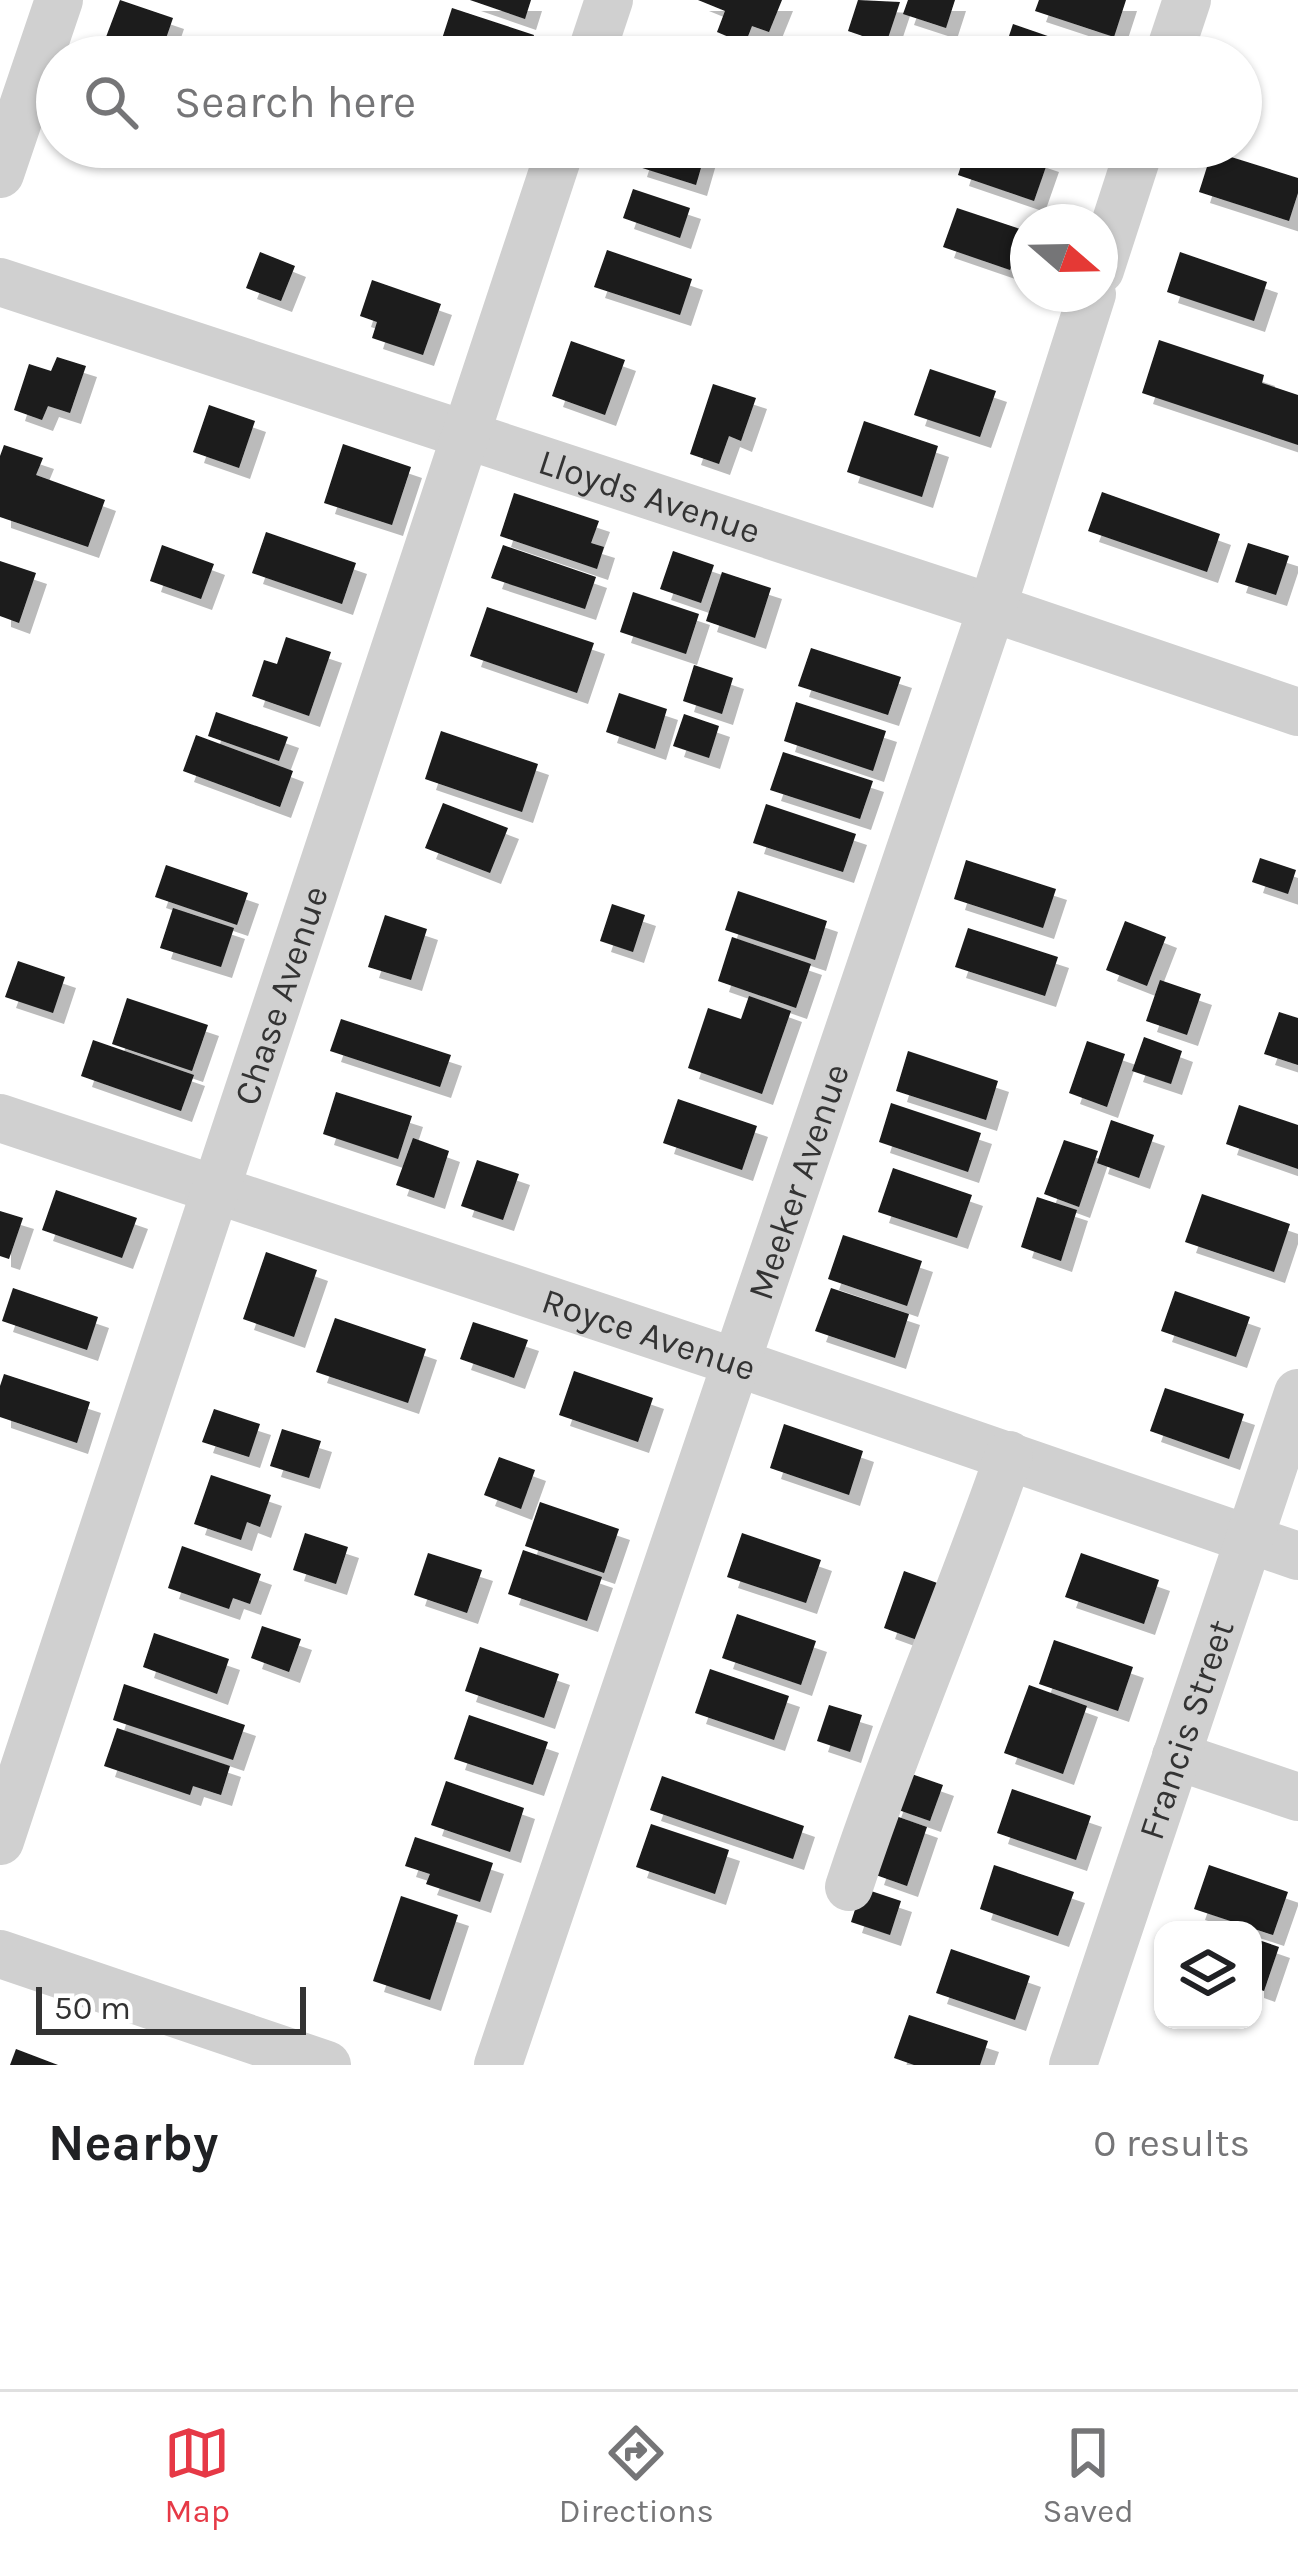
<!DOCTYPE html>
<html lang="en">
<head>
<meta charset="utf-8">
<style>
  :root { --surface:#fff; --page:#f6f6f6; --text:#202124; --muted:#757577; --line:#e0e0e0; --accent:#e63946 }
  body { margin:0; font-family:Karla,sans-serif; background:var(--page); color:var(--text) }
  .controls { position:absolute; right:36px; bottom:36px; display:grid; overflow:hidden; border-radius:24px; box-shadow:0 3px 9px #0004 }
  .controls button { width:108px; height:108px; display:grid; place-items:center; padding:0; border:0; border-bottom:3px solid var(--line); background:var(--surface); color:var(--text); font:60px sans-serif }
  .compass { position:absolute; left:1010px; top:204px; width:108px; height:108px; border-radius:50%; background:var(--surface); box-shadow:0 3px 9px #0004; rotate:110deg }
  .scale { position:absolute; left:36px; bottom:30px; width:270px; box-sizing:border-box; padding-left:12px; border:6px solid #333; border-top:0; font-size:33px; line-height:42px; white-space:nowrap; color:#333; -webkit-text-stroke:9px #fff; paint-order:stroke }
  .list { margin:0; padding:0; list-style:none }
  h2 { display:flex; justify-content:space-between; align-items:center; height:156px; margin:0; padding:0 48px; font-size:51px }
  h2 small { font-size:39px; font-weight:400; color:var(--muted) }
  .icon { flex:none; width:66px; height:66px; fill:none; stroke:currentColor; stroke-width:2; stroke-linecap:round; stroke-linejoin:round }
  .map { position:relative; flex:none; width:1298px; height:2065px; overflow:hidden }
  .search { position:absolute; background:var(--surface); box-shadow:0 3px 9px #0004; left:36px; right:36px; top:36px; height:132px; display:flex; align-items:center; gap:30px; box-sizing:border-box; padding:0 42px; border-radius:66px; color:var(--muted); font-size:45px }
  .sheet { height:324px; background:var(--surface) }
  nav { display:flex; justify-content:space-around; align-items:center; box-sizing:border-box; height:168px; border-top:3px solid var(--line); background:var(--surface); font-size:33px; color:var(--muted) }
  nav a { display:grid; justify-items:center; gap:6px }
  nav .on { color:var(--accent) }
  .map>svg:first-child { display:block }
</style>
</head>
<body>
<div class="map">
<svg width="1298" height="2065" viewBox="0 0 1298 2065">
  <defs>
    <filter id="shadow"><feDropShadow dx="11" dy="11" stdDeviation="0" flood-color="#0004"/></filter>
  </defs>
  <rect width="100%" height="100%" fill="#fff"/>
  <!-- building -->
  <path fill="#1a1a1a" filter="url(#shadow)" d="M120 0 173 18 160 56 106 37Z
    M470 0H531L525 19Z
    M698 0H782L769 32 752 26 745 44 717 32 725 11Z
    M858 0 900 2 886 44 848 31Z
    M908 0H955L946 28 903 14Z
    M1039 0H1126L1114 37 1035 11Z
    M452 8 534 35 527 57H478L440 45Z
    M1013 24 1091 51 1089 57H1002Z
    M642 147H707L696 185 636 166Z
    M967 147H1006L1048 161 1034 201 958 175Z
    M1212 151 1298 178V193L1289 221 1199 192Z
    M633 189 690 208 680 238 623 218Z
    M957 208 1023 230 1010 270 943 247Z
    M607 250 692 279 680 315 594 287Z
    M260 252 295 266 281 301 246 288Z
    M1180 252 1267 282 1254 321 1167 292Z
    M372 280 441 304 423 355 372 338 377 322 360 316Z
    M1159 340 1264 375 1262 383 1298 395V445L1142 393Z
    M571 341 625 360 605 415 552 396Z
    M57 357 86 366 70 413 48 406 42 420 14 410 29 364 51 371Z
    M930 369 996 391 980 437 914 415Z
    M713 384 756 398 741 441 729 436 719 464 690 454Z
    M209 405 255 421 239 468 193 452Z
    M864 421 938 446 922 497 847 472Z
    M343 444 411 467 392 525 324 503Z
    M4 445 43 458 36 475 105 500 88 547 0 517V456Z
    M1102 492 1220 534 1207 572 1088 531Z
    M514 493 599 521 591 543 604 547 597 569 500 536Z
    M266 532 356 563 342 604 252 573Z
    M1248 543 1289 556 1276 595 1235 582Z
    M162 545 214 564 201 599 150 581Z
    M503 545 596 577 585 609 491 578Z
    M673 551 714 565 701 603 660 589Z
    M0 561 36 573 19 623 0 616Z
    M722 572 771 588 755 638 706 621Z
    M633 592 699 614 686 654 620 632Z
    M487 607 594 643 577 693 470 656Z
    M286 637 331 652 309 716 252 696 264 660 277 664Z
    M811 648 901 677 888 715 798 686Z
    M694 665 733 678 722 714 683 701Z
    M619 693 667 709 655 749 606 732Z
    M796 702 886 731 873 771 784 741Z
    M216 712 288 737 279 761 208 736Z
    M684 714 719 726 709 758 673 746Z
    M441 731 538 764 522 812 425 779Z
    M196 735 293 771 280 807 183 771Z
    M783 752 873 781 860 819 770 790Z
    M443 803 508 828 490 873 425 848Z
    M766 804 856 834 843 872 753 843Z
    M1260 858 1296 870 1288 894 1252 882Z
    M966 860 1056 889 1043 928 954 899Z
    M166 865 248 893 237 925 155 897Z
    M738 891 827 921 815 960 725 930Z
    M612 904 645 915 633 952 600 941Z
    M173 908 234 928 221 967 160 948Z
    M385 915 427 929 411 980 368 967Z
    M1125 921 1166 937 1147 986 1106 970Z
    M968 928 1058 957 1045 996 955 967Z
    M732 937 811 964 796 1008 718 981Z
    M18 961 65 977 53 1013 5 997Z
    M1160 980 1201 994 1187 1035 1146 1021Z
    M749 996 791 1011 762 1094 688 1068 708 1008 741 1019Z
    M127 998 208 1025 192 1071 112 1044Z
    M1279 1012 1298 1018V1065L1264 1054Z
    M341 1019 451 1055 440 1087 330 1051Z
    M1144 1037 1182 1051 1171 1084 1132 1071Z
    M93 1040 194 1075 181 1111 81 1076Z
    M1087 1041 1125 1054 1107 1107 1069 1093Z
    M908 1051 998 1081 986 1120 896 1091Z
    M336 1092 412 1116 398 1159 323 1134Z
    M678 1099 757 1126 742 1170 663 1143Z
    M891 1103 981 1133 968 1172 879 1142Z
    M1239 1105 1298 1125V1169L1226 1144Z
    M1111 1120 1154 1135 1139 1178 1097 1163Z
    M413 1138 449 1151 434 1198 396 1185Z
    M1064 1140 1098 1151 1079 1207 1044 1194Z
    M477 1160 519 1174 503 1220 461 1206Z
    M893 1168 972 1195 957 1238 878 1212Z
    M56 1190 137 1218 122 1258 42 1230Z
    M1202 1194 1290 1224 1274 1272 1185 1242Z
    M1037 1197 1077 1210 1061 1261 1021 1247Z
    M0 1211 23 1218 9 1259 0 1256Z
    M843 1235 922 1261 907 1306 828 1279Z
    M266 1252 317 1270 294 1337 243 1319Z
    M13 1288 98 1317 87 1350 2 1321Z
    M831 1288 909 1314 895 1358 815 1331Z
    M1175 1291 1250 1317 1236 1357 1161 1331Z
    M335 1318 426 1349 408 1403 316 1372Z
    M473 1322 528 1340 514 1378 460 1359Z
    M574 1371 653 1398 638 1442 559 1415Z
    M4 1374 90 1402 77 1443 0 1417V1386Z
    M1165 1388 1244 1414 1229 1459 1150 1431Z
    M214 1409 260 1424 249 1457 202 1442Z
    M784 1424 863 1451 849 1495 770 1468Z
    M282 1429 321 1441 309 1478 270 1466Z
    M499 1457 535 1470 521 1509 484 1495Z
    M211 1475 271 1495 260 1527 247 1522 241 1540 194 1524Z
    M540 1502 619 1529 604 1573 525 1546Z
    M305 1533 348 1547 336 1584 293 1570Z
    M742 1533 821 1560 806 1603 727 1577Z
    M182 1546 261 1574 250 1604 233 1598 229 1609 168 1588Z
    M523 1550 602 1577 587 1621 508 1594Z
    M428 1553 482 1570 467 1613 414 1595Z
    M1081 1553 1159 1580 1144 1624 1065 1597Z
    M904 1571 940 1584 920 1641 884 1628Z
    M737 1614 816 1641 801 1685 722 1658Z
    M262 1626 301 1639 289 1672 251 1658Z
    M154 1633 229 1659 217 1694 143 1667Z
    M1054 1640 1133 1667 1118 1711 1039 1684Z
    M480 1647 559 1674 544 1718 465 1691Z
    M710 1669 789 1696 774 1740 695 1713Z
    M124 1684 245 1725 233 1760 113 1720Z
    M1029 1685 1087 1706 1063 1774 1004 1753Z
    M829 1705 862 1715 850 1752 817 1741Z
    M469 1715 548 1742 533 1785 454 1759Z
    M117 1728 230 1766 221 1795 193 1786 190 1795 104 1766Z
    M903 1771 943 1785 930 1821 890 1807Z
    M662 1776 804 1826 793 1859 650 1810Z
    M446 1781 524 1808 510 1852 431 1825Z
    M1012 1789 1091 1816 1076 1860 997 1833Z
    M893 1815 927 1827 907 1886 873 1874Z
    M651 1824 729 1850 715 1894 636 1867Z
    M415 1837 493 1863 480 1902 426 1884 430 1874 405 1866Z
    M994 1865 1074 1892 1058 1936 980 1909Z
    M1209 1865 1288 1892 1273 1935 1194 1909Z
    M862 1888 901 1901 890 1935 851 1922Z
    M401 1896 458 1915 430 2000 373 1981Z
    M1253 1938 1279 1947 1264 1991 1253 1987Z
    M951 1949 1030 1976 1015 2020 936 1993Z
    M909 2015 988 2041 980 2065H914L894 2058Z
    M16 2049 58 2065H10Z"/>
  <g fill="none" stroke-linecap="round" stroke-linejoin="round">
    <!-- minor -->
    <g stroke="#d0d0d0" stroke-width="48">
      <path d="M590 57 609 0"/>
      <path d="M1168 57 1187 0"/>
      <path d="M0 174 59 0"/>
      <path d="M1100 270 1140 147"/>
      <path id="s1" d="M0 282 992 608 1298 712"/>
      <path id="s2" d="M0 1118 735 1362 1298 1556"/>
      <path d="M1176 1756 1298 1797"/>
      <path id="s3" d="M0 1841 561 147"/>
      <path d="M849 1887C897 1741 959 1600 1009 1455"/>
      <path d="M0 1954 327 2065"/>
      <path id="s4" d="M498 2065 992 608 1092 294"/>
      <path id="s5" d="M1073 2065 1298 1393"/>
    </g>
  </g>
  <g text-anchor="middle" stroke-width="12" stroke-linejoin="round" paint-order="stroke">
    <!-- street labels -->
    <g font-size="36" fill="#333" stroke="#fff">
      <text dy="13" stroke="none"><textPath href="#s1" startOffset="684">Lloyds Avenue</textPath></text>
      <text dy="13" stroke="none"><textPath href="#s3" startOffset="891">Chase Avenue</textPath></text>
      <text dy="13" stroke="none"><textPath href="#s4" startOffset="933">Meeker Avenue</textPath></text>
      <text dy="13" stroke="none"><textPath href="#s2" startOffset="684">Royce Avenue</textPath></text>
      <text dy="13" stroke="none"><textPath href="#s5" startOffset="354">Francis Street</textPath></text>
    </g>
  </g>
</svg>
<div class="controls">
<button><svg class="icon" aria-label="layers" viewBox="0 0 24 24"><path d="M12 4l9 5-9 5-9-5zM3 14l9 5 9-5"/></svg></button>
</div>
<svg class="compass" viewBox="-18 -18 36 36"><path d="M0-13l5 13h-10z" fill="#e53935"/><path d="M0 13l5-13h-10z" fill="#757577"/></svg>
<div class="scale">50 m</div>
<div class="search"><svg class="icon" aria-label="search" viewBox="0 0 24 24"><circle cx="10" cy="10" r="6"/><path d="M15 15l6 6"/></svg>Search here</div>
</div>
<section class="sheet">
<h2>Nearby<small>0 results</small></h2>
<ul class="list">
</ul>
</section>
<nav>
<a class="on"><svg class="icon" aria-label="map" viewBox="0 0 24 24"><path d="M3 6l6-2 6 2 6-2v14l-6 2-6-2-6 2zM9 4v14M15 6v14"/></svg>Map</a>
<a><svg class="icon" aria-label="directions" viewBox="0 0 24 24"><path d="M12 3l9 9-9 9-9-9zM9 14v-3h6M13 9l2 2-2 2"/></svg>Directions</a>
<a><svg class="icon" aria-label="saved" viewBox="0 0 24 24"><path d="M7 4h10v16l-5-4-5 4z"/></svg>Saved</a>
</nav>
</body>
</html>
